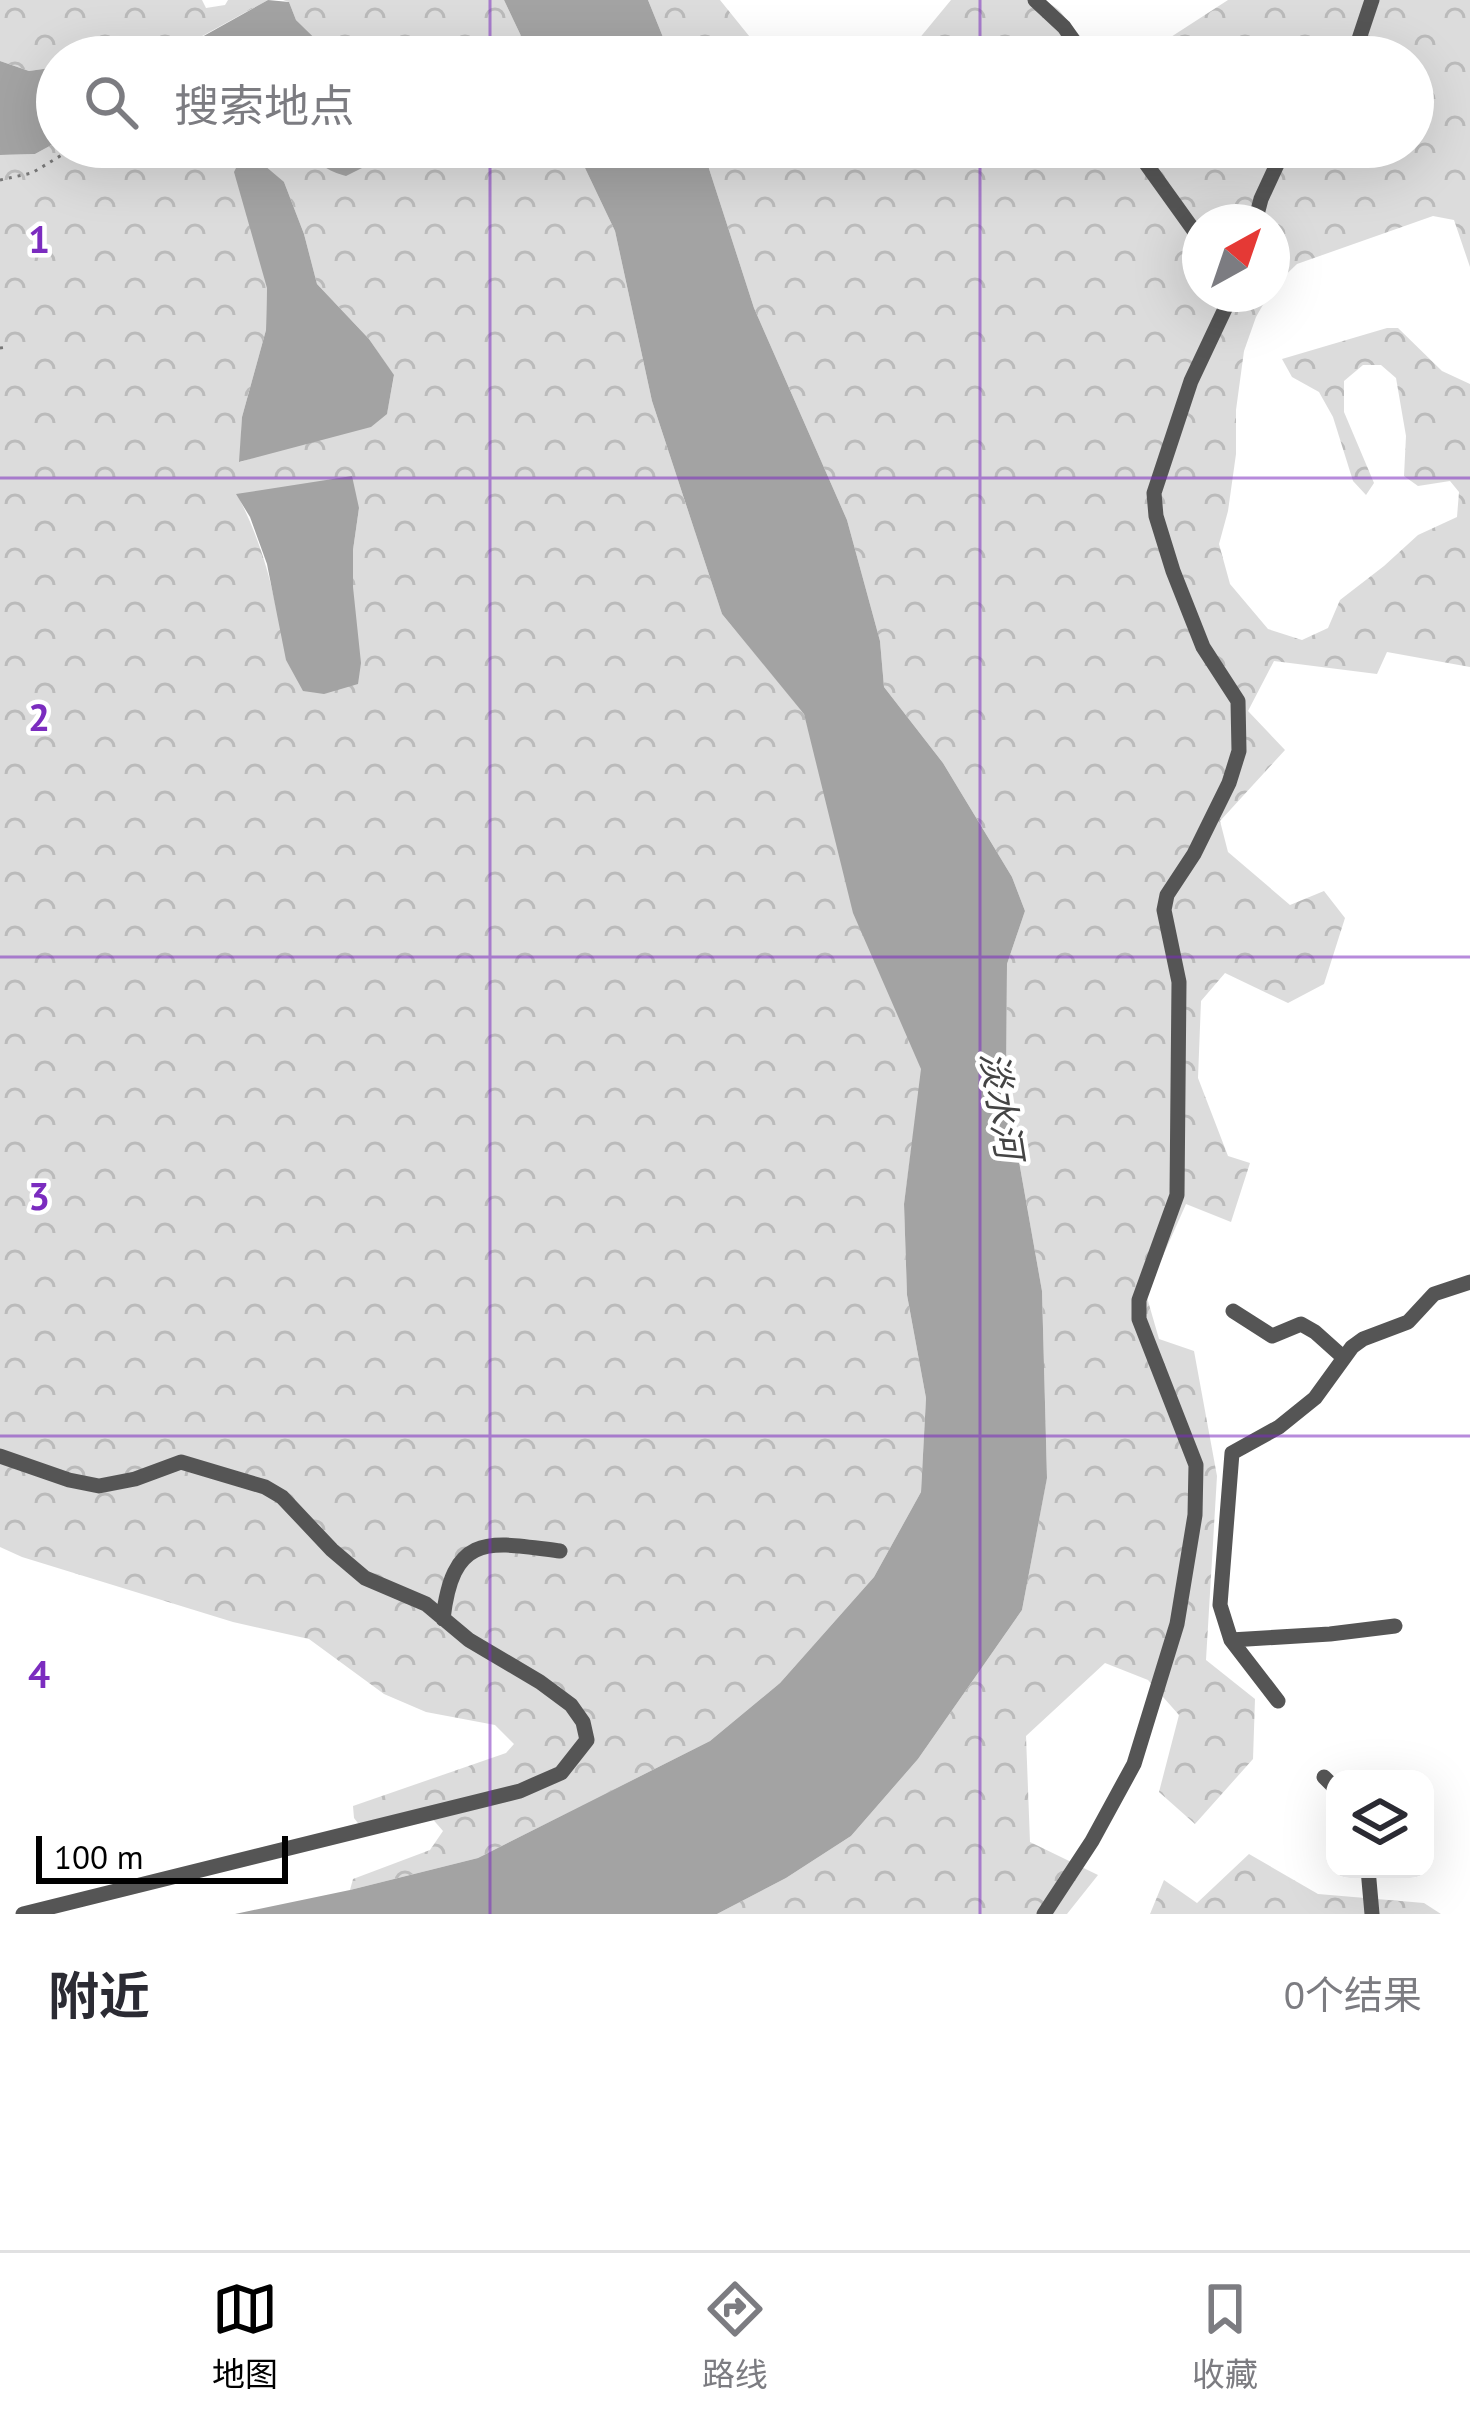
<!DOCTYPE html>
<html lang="zh">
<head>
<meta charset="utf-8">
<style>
  :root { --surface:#fff; --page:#f7f7f7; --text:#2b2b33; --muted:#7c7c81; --line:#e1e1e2; --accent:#000 }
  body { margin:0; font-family:"PT Sans","Noto Sans SC",sans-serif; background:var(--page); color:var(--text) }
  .controls { position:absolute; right:36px; bottom:36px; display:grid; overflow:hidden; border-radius:24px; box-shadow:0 12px 48px #0002 }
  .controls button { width:108px; height:108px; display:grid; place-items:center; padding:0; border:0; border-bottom:3px solid var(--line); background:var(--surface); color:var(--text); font:60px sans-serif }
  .compass { position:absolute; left:1182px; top:204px; width:108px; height:108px; border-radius:50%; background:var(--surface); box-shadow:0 12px 48px #0002; rotate:40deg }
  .scale { position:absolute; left:36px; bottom:30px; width:252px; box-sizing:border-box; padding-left:12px; border:6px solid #000; border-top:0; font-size:33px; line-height:42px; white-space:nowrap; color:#000; -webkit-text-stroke:9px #fff; paint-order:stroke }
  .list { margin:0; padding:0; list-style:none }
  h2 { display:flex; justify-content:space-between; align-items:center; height:156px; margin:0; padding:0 48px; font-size:51px }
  h2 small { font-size:39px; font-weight:400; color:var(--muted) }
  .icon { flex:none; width:66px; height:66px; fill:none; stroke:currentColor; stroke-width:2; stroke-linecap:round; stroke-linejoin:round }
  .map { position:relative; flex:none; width:1470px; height:1914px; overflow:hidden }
  .search { position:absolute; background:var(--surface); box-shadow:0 12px 48px #0002; left:36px; right:36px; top:36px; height:132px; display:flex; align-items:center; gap:30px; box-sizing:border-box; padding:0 42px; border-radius:66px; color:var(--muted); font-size:45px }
  .sheet { height:336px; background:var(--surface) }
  nav { display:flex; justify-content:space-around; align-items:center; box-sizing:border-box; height:168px; border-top:3px solid var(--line); background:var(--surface); font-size:33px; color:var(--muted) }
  nav a { display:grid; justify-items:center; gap:6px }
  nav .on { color:var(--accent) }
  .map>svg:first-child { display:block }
</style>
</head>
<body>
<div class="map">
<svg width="1470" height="1914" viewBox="0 0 1470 1914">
  <defs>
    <pattern id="forest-crowns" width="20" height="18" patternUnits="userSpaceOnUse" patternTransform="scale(3)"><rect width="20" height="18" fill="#dcdcdc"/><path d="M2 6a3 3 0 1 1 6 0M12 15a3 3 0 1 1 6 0" fill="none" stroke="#bbb"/></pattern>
  </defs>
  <rect width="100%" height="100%" fill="#fff"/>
  <!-- forest -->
  <path fill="url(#forest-crowns)" fill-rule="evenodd" d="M0 0H202L206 8 225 5 228 0H268L184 46 183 57H57V67L29 71 0 61Z
    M283 0H504L531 57H334L296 20 289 2Z
    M648 0H720L766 57H671Z
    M951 0H1045L1059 10 1097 57H904Z
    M1228 0H1470V267L1454 220 1433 216 1297 264 1272 288V222H1200V294H1269L1256 317 1244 351 1236 410V454L1228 511 1219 544 1230 584 1268 629 1302 640 1328 628 1340 600 1384 566 1418 535 1457 517 1459 492 1450 481 1418 486 1404 476 1406 436 1396 378 1381 365H1363L1344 381V412L1374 483 1366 495 1353 481 1333 417 1319 392 1292 377 1282 359 1387 328H1398L1442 371 1470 384V667L1387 652 1377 674 1274 661 1248 711 1285 750 1220 821 1228 852 1290 905 1324 891 1345 918 1324 984 1288 1003 1225 973 1201 1001 1198 1078 1228 1156 1250 1163 1231 1222 1186 1204 1146 1294 1159 1339 1194 1351 1217 1476 1206 1660 1255 1699 1253 1759 1195 1824 1159 1792 1179 1715 1148 1680 1105 1663 1026 1736 1030 1842 1098 1875 1067 1914H717L786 1878 851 1836 918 1759 1022 1610 1047 1477 1042 1291 1006 1088 1007 964 1025 911 1012 877 943 763 884 687 880 641 847 520 754 308 702 147H1413V57H1140Z
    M57 142V147H306L312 157 362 168 371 147H575L615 231 652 401 722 614 804 713 818 766 922 1069 904 1204 907 1295 926 1398 921 1492 874 1577 780 1683 710 1741 478 1858 350 1890 353 1879 430 1850 443 1831 430 1816 361 1827 354 1818 353 1806 506 1753 514 1744 495 1725 426 1712 384 1694 309 1639 233 1622 22 1557 0 1547V155L35 154ZM284 182 304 234 317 284 369 339 394 376 387 413 240 462 242 417 266 330 267 288ZM237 494 359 508 353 550V587L276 607C268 567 256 531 237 494Z
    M1249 1854 1318 1894 1424 1903 1441 1914H1150L1164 1880 1197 1903Z"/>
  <!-- water -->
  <path fill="#a3a3a3" d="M268 0 289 2 296 20 334 57H183L184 47Z
    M504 0H648L671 57H531Z
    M0 61 29 71 57 67V142L35 154 0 155Z
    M306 147H371L362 168 346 176C328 171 316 164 306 147Z
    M575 147H702L754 308 847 520 880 641 884 687 943 763 1012 877 1025 911 1007 964 1006 1088 1042 1291 1047 1478 1022 1610 918 1759 851 1836 786 1878 717 1914H235L350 1890 478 1858 710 1741 780 1683 874 1577 921 1492 926 1398 907 1295 904 1204 921 1069 853 913 804 714 722 614 652 401 615 231Z
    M241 158 258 160 284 182 304 234 317 284 369 339 394 375 387 414 371 427 239 462 242 417 266 330 267 288 234 172Z
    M352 476 359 508 353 550V587L361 663 358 684 324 694 303 691 286 660 267 564 250 517 236 494Z"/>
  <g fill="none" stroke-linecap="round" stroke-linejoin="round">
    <!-- path -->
    <path stroke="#777" stroke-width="3" stroke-dasharray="3 6" stroke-linecap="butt" d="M0 180 32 173 75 147
      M0 348 8 347"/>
    <!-- minor -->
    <path stroke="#555" stroke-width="15" d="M1035 0 1064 27 1085 57
      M1353 57 1372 0
      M1134 147 1200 239
      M1255 222 1261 199 1285 147
      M1233 1311 1272 1336 1301 1324 1315 1332 1344 1358
      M0 1456 69 1480 99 1486 135 1479 181 1462 265 1487 282 1497 332 1550 365 1578 426 1604 469 1640 540 1682 571 1705 583 1722 587 1740 561 1773 520 1791 23 1914
      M443 1619C453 1531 490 1542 560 1551
      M1231 1640 1330 1634 1395 1626
      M1278 1701 1231 1640 1220 1605 1232 1453 1279 1427 1315 1398 1352 1347 1363 1339 1408 1322 1434 1294 1470 1282
      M1324 1777 1335 1788
      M1368 1869 1372 1914
      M1044 1914 1092 1841 1134 1764 1177 1624 1195 1515 1196 1465 1139 1319V1300L1177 1195 1179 982 1164 910 1167 895 1194 854 1229 783 1239 751 1238 701 1203 647 1173 571 1156 516 1154 493 1191 381 1232 294"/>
  </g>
  <!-- grid -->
  <path fill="none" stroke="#7b2cbf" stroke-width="3" stroke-opacity="0.55" d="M490 0V57M980 0V57M490 147V1914M980 147V1914M0 478H1470M0 957H1470M0 1436H1470"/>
  <g text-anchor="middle" stroke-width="9" stroke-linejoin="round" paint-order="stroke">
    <!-- water labels -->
    <g font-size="36" font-style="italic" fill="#444" stroke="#fff">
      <text transform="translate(1002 1105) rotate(81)" y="13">淡水河</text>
    </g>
  </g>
  <g font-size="39" text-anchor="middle" font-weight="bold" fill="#7b2cbf" stroke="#fff" stroke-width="9" stroke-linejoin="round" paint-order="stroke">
    <text x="39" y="253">1</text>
    <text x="39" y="731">2</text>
    <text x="39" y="1210">3</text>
    <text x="39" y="1688">4</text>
  </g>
</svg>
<div class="controls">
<button><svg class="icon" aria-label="layers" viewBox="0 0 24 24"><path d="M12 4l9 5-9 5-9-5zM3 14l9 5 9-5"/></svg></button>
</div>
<svg class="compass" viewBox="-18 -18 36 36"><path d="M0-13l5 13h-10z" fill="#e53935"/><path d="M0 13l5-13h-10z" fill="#7c7c81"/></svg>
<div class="scale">100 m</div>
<div class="search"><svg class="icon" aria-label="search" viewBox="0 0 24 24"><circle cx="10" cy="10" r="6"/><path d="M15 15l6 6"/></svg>搜索地点</div>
</div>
<section class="sheet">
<h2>附近<small>0个结果</small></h2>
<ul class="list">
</ul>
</section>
<nav>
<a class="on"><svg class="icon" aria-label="map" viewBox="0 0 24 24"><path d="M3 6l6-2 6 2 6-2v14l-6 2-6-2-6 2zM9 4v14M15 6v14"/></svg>地图</a>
<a><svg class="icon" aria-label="directions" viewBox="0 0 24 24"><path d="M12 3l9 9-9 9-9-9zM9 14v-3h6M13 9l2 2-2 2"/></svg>路线</a>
<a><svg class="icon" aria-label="saved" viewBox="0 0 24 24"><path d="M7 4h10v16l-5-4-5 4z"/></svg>收藏</a>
</nav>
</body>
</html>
